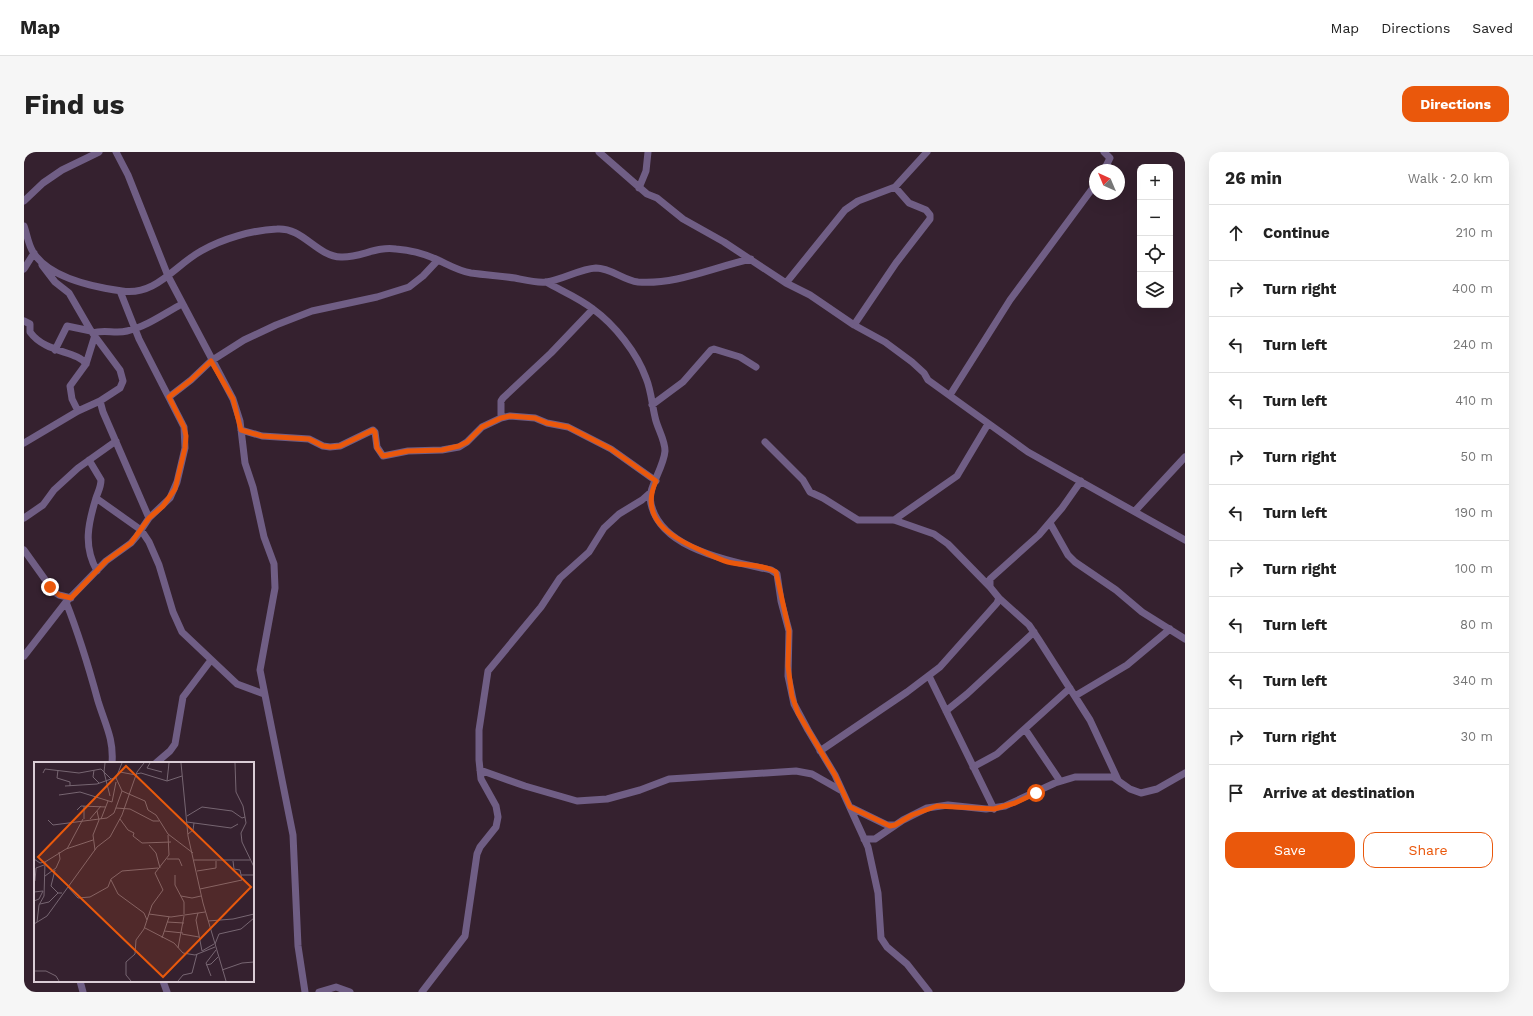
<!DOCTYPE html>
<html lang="en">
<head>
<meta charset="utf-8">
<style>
  :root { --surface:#fff; --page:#f6f6f6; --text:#222; --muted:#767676; --line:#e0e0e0; --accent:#ea580c }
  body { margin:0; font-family:"Work Sans",sans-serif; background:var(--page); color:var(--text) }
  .controls { position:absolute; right:12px; top:12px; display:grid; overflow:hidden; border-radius:8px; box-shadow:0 4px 16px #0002 }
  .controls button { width:36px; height:36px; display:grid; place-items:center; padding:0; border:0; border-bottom:1px solid var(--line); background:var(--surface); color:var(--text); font:20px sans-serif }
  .compass { position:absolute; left:1065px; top:12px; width:36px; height:36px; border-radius:50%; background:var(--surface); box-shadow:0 4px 16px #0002; rotate:316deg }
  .stop { position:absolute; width:12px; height:12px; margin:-9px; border:3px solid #ea580c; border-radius:50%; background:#fff }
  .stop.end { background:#ea580c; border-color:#fff; box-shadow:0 1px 4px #0008 }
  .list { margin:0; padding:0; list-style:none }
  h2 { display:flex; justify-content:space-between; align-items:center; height:52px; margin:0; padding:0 16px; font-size:17px }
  h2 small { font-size:13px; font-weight:400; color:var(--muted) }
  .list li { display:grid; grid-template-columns:26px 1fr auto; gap:12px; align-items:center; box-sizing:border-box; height:56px; padding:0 16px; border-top:1px solid var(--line) }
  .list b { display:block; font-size:15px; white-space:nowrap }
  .list em { font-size:13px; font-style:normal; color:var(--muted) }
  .actions { display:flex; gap:8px; padding:12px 16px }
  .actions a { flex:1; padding:9px 0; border:1px solid var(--accent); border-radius:12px; text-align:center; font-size:14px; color:var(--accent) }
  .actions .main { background:var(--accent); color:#fff }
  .icon { flex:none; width:22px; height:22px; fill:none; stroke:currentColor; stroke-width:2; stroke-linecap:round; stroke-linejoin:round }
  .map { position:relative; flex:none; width:1161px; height:840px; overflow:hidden; border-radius:12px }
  header { display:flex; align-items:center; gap:24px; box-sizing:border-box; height:56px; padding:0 20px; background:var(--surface); border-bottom:1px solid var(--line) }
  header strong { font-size:19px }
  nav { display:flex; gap:22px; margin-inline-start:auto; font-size:14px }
  .intro { display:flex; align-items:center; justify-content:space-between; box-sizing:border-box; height:96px; padding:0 24px }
  h1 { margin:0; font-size:28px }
  .button { padding:10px 18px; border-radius:12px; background:var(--accent); color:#fff; font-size:14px; font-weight:700 }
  main { display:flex; gap:24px; padding:0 24px }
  aside { flex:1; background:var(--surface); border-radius:12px; box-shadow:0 4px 16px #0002 }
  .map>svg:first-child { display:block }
</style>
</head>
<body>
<header>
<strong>Map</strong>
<nav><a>Map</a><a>Directions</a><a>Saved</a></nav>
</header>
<div class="intro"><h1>Find us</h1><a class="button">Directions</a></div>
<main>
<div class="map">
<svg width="1161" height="840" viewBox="0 0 1161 840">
  <rect width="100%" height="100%" fill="#35212f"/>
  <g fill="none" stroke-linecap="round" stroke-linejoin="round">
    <!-- minor -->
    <path stroke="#705e85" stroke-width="7" d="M92 0 104 23 144 124 209 247 216 269 221 311 229 335 240 385 250 412 251 436 236 518 269 683 274 794 281 840
      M575 0 623 42 633 46 659 67 700 90 762 131 786 143 830 173 861 190 888 210 900 221 904 228 1004 300 1161 388
      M1080 18 1086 6 1080 0
      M615 36 622 19 624 0
      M0 49 19 31 38 18 75 0
      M0 74C3 82 4 92 9 100 25 126 69 135 98 139 132 144 150 114 177 99 198 87 228 78 253 77 279 75 292 104 317 105 336 106 352 94 372 97 386 98 401 102 414 108 425 113 435 119 447 121 462 123 476 124 491 126 501 128 512 131 522 130 539 128 555 117 572 116 587 116 599 128 614 130 652 133 690 115 727 107
      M0 117 10 101
      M522 130C538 139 555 146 569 157 591 173 613 201 622 226 627 238 628 252 631 265 633 276 641 287 641 299 640 314 626 334 626 345 630 397 707 409 747 418L753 422 757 449 765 479 764 524 770 552 784 578 811 623 844 695 854 741 857 786 863 795 883 812 905 840
      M762 131 821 58 834 49 871 35 903 0
      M0 169 6 172V180C22 202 53 198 62 212
      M830 173 872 111 906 67V63L902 58 885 51 871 35
      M69 181C80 177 91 182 103 179 122 175 141 161 158 152
      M31 198 43 174 67 179
      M926 243 986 148 1071 33
      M145 245 167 228 187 209 220 188 252 173 288 159 353 145 385 135 399 124 414 108
      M76 249 79 260 125 366
      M628 253 659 230 687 198 690 197 716 205 732 215
      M54 259 48 247 46 234 62 212 71 183
      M477 266V249L479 246 527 201 569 157
      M217 278 238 284 285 287 299 294 306 295 316 294 349 278 351 280 353 295 359 304 384 299 418 298 435 295 443 290 458 275 477 266 486 264 511 266 523 271 544 275 587 297 632 329
      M741 290 779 328 786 340 799 346 834 368H870L910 382 924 392 966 435
      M0 291 54 259 76 249 96 236 99 229 96 218 67 179 45 141 31 130 18 113
      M65 308 77 328C77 335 74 340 72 346 64 372 59 394 73 419
      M72 346 117 378 125 390 135 413 149 460 158 480 213 532 240 542
      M1111 359 1161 305
      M0 366 19 353 30 338 54 316 92 289
      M870 368 933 324 964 272
      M1026 371 1044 403 1051 410 1092 438 1118 460 1161 487
      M0 398 30 440 35 443 47 446
      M975 446 1005 473 1015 488 1066 568 1094 628
      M42 450C55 483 65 516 74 549 81 572 90 587 88 611
      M0 504 42 450 82 409 107 391 113 384 125 366 146 346 153 330 161 296 160 275 115 187 96 139
      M905 524 970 657
      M1051 544 1103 513 1146 477
      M922 559 943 542 1010 480
      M1001 577 1036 629
      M796 599 883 540 916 515 973 451 975 446 966 435V427L1015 383 1038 356 1057 329
      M132 611 146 599 151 592 159 545 187 508
      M949 615 973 602 1046 536
      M456 618 501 634 553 649 583 647 616 638 645 627 772 619 788 622 818 639
      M826 655 863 673H871
      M840 687H851L879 668 903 656 924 653 962 657 981 654 1031 631 1051 625H1089L1106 637 1117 641 1133 637 1161 621
      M56 829 59 840
      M139 829 143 840
      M295 840 312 835 326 840
      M398 840 441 784 453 702 456 695 472 675 474 665 472 654 457 627 455 608V578L464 519 517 455 536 426 565 400 580 376 595 362 618 348 627 340"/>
  </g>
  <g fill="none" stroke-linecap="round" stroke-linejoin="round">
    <!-- route -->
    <path stroke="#ea580c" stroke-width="5" d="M26 435 35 443 47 446 82 409 107 391 125 366 139 354 151 337 161 296 162 284 160 275 145 245 167 228 187 209 209 247 217 278 238 284 285 287 299 294 306 295 316 294 349 278 351 280 353 296 359 304 384 299 418 298 435 294 443 290 458 275 477 266 486 264 511 266 523 271 544 275 587 297 632 329C615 366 646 385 676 398 685 402 694 407 704 410 719 414 739 412 752 420L765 479 764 514 768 544 774 561 811 623 826 655 866 674 871 673 888 663 913 654 970 657 991 651 1012 641"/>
  </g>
  <!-- overview -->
  <g transform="translate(10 610)">
    <rect width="220" height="220" fill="#35212f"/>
    <path fill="none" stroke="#776672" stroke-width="1" d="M71 1 70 10 76 34M88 1 82 16 88 29 111 39 114 48 122 53 134 72 159 91M116 1 113 6 128 10M147 1 154 74 169 141 192 219M201 1 202 30 209 44 212 61 207 71 208 80 220 105M24 8 23 16 36 20V24M60 8 59 15 65 21M86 10 102 13M9 11 11 7 45 11 67 7 77 17 82 16M102 12 107 11 133 19 148 14M133 19 135 1M31 24 63 22 77 17M25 33 46 30 78 40 82 20M82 46 96 47 119 59H125M43 48 47 44 72 45M153 54 168 45 198 49 208 56 211 55M50 57V44M56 57 67 44M67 57 74 39M86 57 94 68 100 71 99 74 108 81 137 80M14 58 19 63 73 56 80 51 88 29M153 60 197 66 204 62M154 72 159 68 160 61M115 83 122 91 126 106M33 87 49 57M61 88 59 73 65 58 63 49M0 97 6 101 11 100M133 97H145L148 104M160 98H216M21 108 17 124 24 131H28M163 109 182 106V99M141 113V123L150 140V152M207 113H220M11 114 22 106 26 97 25 90M77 118 84 132 110 151 113 158M1 119 2 106 10 103M34 125 44 136 56 135 74 125 77 117 88 109 124 106M166 127 208 118 206 108 200 107 199 99M0 130 9 129 5 137 0 139M147 134 158 136 167 134M6 142 15 140 24 131M164 151 162 158 168 189M115 152 137 155 171 150M174 159 199 157 220 152M3 160 5 143 10 134 11 100 32 87 59 78M133 160 150 161M0 162 13 154 63 85 76 75 88 53 103 10 110 1M111 166 140 181 149 191 161 193 181 185M130 169 149 171M148 172 165 175M128 176 135 155M220 176V196M181 182 185 172 207 167 220 156M144 186 150 154M168 189 180 182M172 203 177 202 184 195M188 208 208 201 220 200M0 209H12L22 214 25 219M177 214 172 201 182 188M97 219 92 213V200L101 192 102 178 110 167 118 143 129 128 121 111 135 93 134 73M144 219 149 213 158 211 163 192"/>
    <path fill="#e8590c" fill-opacity="0.15" stroke="#e8590c" stroke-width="2" d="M92 4 217 125 129 215 4 95Z"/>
    <rect width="220" height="220" fill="none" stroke="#dbcdd6" stroke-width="2"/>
  </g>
</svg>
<div class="controls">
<button>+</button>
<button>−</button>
<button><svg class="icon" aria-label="locate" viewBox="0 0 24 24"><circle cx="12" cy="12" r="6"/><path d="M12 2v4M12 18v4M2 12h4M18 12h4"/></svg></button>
<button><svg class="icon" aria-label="layers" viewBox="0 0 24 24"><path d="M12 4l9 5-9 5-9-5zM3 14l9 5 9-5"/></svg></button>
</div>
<svg class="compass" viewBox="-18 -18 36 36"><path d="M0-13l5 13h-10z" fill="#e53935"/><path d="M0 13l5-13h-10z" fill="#767676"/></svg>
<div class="stop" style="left:1012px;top:641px"></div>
<div class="stop end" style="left:26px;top:435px"></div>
</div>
<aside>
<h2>26 min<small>Walk · 2.0 km</small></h2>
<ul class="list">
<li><svg class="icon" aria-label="ahead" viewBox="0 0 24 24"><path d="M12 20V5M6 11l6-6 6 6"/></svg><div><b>Continue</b></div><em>210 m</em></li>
<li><svg class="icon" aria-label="right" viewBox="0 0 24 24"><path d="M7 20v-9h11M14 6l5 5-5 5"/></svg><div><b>Turn right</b></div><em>400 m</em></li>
<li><svg class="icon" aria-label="left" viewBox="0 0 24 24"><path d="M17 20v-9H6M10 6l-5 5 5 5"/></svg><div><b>Turn left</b></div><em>240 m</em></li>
<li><svg class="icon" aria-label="left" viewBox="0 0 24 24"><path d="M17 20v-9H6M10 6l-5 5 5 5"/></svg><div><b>Turn left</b></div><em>410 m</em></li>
<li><svg class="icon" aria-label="right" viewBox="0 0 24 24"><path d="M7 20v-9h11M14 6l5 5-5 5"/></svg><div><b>Turn right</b></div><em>50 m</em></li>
<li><svg class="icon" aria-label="left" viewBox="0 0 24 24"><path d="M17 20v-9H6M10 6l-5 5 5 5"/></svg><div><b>Turn left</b></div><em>190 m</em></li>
<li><svg class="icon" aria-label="right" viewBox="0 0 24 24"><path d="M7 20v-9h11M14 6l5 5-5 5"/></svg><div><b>Turn right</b></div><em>100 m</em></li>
<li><svg class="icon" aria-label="left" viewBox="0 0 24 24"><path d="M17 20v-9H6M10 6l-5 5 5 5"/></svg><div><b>Turn left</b></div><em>80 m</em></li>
<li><svg class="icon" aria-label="left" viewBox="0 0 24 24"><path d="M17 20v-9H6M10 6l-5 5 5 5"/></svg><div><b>Turn left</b></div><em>340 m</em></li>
<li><svg class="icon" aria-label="right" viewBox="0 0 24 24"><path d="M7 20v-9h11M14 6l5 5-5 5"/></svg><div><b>Turn right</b></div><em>30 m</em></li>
<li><svg class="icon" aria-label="arrive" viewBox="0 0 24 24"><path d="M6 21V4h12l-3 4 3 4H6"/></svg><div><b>Arrive at destination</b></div></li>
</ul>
<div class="actions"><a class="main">Save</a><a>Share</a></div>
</aside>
</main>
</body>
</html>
